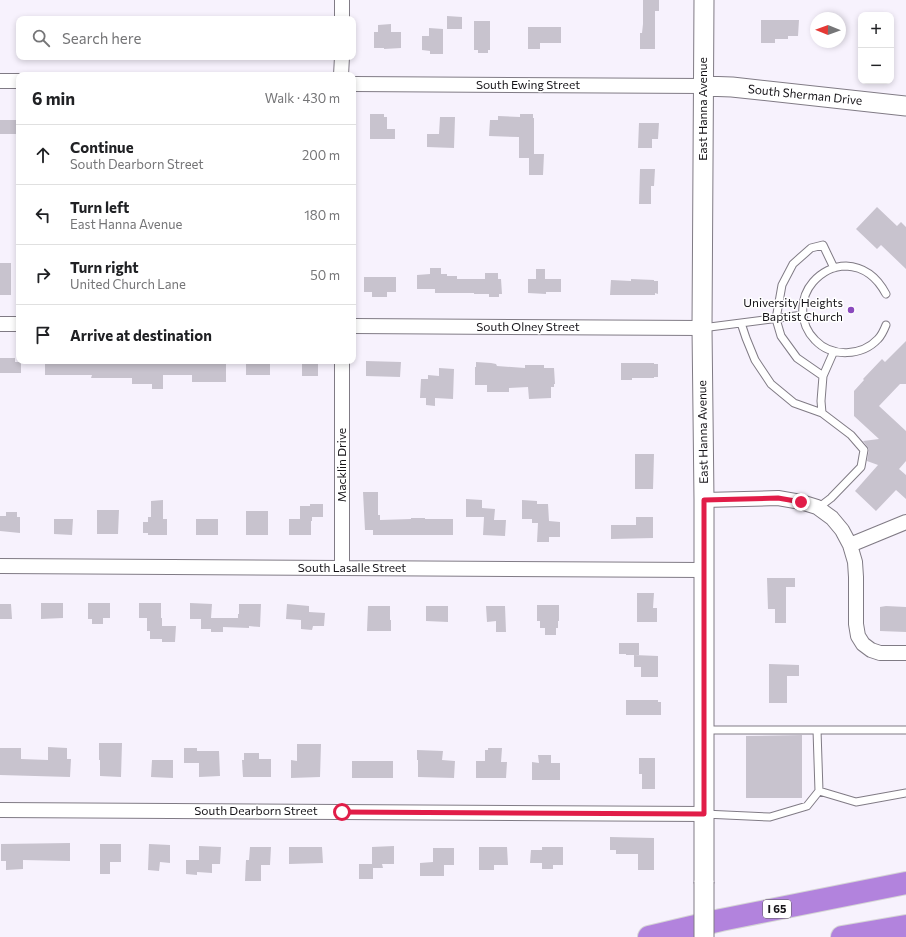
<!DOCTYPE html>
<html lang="en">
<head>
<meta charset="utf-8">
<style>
  :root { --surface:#fff; --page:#f2f2f2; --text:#202124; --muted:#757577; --line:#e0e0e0 }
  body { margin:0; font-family:Commissioner,sans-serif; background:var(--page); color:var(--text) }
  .controls { position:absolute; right:12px; top:12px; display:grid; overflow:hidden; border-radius:8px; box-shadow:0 2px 6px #0003 }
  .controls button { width:36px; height:36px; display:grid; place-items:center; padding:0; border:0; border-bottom:1px solid var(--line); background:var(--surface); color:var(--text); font:20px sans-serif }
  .compass { position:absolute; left:810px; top:12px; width:36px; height:36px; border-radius:50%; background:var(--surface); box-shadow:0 2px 6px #0003; rotate:271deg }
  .stop { position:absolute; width:12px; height:12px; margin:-9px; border:3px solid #e11d48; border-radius:50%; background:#fff }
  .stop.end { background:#e11d48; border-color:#fff; box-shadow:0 1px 4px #0008 }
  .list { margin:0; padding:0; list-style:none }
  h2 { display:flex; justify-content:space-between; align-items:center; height:52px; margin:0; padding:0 16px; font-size:17px }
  h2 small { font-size:13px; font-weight:400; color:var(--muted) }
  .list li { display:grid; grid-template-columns:26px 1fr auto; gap:12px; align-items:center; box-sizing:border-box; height:60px; padding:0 16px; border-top:1px solid var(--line) }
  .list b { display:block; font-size:15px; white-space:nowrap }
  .list p { margin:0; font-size:13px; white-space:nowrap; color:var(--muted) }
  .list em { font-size:13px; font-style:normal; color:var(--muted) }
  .icon { flex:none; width:22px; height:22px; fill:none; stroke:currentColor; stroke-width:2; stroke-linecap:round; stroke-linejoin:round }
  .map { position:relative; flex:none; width:906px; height:937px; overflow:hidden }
  .search { position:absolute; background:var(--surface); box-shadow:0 2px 6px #0003; left:16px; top:16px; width:340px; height:44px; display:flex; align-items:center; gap:10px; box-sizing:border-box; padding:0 14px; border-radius:8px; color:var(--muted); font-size:15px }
  .panel { position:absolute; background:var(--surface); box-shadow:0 2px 6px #0003; left:16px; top:72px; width:340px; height:292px; border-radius:8px }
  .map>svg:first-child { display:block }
</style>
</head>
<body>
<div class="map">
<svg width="906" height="937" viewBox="0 0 906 937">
  <rect width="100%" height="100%" fill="#f7f2fd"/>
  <!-- building -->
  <path fill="#c8c3ce" d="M643 0H659V11H655V49H640V33H642L643 24Z
    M447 16 462 17V29H447Z
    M761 20H799L798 36H788V39H775V43H761Z
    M474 21H490V50H488V53H478V50H474Z
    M391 24V32H401V48L384 49V48H374V32H378V25Z
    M528 27H561V43H540V49H528Z
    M429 28 443 29V54H430V51L422 50V36H429Z
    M370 114H384V117H387V129H395V139H370Z
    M520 114H533V118H534V154H544L543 175H529V158H519V137L489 136 490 120H498V116L520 117Z
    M440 117H455L454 148 427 147V134H439Z
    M0 120H19V134H0Z
    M639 123H659L658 139H652V148H638Z
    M640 169H655L654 186H651V204H639Z
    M877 207 897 226 901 222 906 227V269L881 245 877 249 856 229Z
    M0 263H11V295H0Z
    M430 268H441V274H447V276H457V279H485V273H498V279H501L502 294H499V297H489V294H474V293H435V289H417V275L430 274Z
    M536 269H545V279H561V292H546V294L528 293V279H536Z
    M364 277H396V292H387V297H372V292H364Z
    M631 279 654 280V281H658V294L655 293V295H610L611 280 631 281Z
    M906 341V384H900L879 406 906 431V461L899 469 906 475V499L896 490 876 511 855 491 878 465 867 461 869 449 863 441 879 439 854 416V391L864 380 863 379 882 359 885 362Z
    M0 358H15V362H21V373H0Z
    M45 361H78V363H96V361H226V382H192V375H163V389H152V384H132V378H91L92 375H45Z
    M246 361H270V375H246Z
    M302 361H318V376H302Z
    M366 361 401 362 400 377 366 376Z
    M476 362 491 363 496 364 497 366 525 368V365H544V368H554L555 384H554V387H551V398L529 399 528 387 509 388V392H487V385H475V367H476Z
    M621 363H654V364H658V377H654V378H632V380H621Z
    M439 368 454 369 453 399 435 398V406L426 405V398H420L421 379H428V375L439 376Z
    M635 454H654L653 489H635Z
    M363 492H378V515H380V520L411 519V518H425V519H453V535H373V530H365Z
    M466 499 482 500V508L495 509 494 520H506L505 536 483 535 484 517H466Z
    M163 500V519H167V535H148V533H143V522H148V517H151V501Z
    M522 500 537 501V504H548L549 521 560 522V537H549V542H537L538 523H532V519H522Z
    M310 504H323V517H312V521H311V535H289V519H300V506H310Z
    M97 510H119L118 534H97Z
    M246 511H268V535H246Z
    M6 512H17V517H20V533L0 531V516H6Z
    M636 517H653V538L611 539V525H636Z
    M54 519H73L72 535 54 534Z
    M196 519H218V535H196Z
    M767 578H795V587H786V623H775V609H768Z
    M637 593H654L653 608H657V622H637Z
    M41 603H63V618L41 619Z
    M88 603H110V618H103V624H92V619H88Z
    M139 603H161V618H162V626H176L175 642H162V639H150V631H147V618H139Z
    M190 603 212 604 211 618H238V614H239V604H261L260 627 249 626V628L223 627V632H211V629H201V619H190Z
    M0 604H11L12 619H0Z
    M287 604 309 606V612L325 613 324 626H313L312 630 301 629V620L286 619Z
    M537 605H559V621H558V628H556V635H545V628H540V621H537Z
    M368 606H390V620H391V631H367Z
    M426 606H448V622L426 621Z
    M486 606H505L506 632H496V621L487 622Z
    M886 606 906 607V632L880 631V607Z
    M619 643H639V655H626V654H619Z
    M634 655 658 656V677H641V667H634Z
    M769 664 799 665V676H787V703H769Z
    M626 700H658V702H661V715H626Z
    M802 735V798H746V736Z
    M99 743H122L121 777 100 776V760H99Z
    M297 744H321L320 777 291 778V760L297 761Z
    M48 747 67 748V759H71L70 777 0 775V748H21V759L48 760Z
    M184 748H197V751H219L220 776 199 777V763H184Z
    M488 748H502L501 762H507L506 778H476V761H485V750H488Z
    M417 750 443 751 442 760 455 761 454 778 418 777V760H417Z
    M244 753H259V759H271V777H243L242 760H244Z
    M538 755H551V763H560V780H532V762L539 763Z
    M639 758H655V789H642V774H639Z
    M152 760H173V778L151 777Z
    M352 761H393V778H352Z
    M610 837 654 838V870H638V854H616V850H610Z
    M70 843V861L23 860V869L6 870V861H1V844Z
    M100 844H121V862H110V874H100Z
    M149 844 170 845V863L160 862 159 871 148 870Z
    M199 846 221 847 220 864H212V873L197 872V875L186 874V860H199Z
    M394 846V864H382L383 868H373V879H359V864H372V847Z
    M250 847H271L270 865H261V881H245L246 860H249Z
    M289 847H322L323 863 289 864Z
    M479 847H507L508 865H494V870H479Z
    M542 847H563V865H553V869H542V863H530L531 850H542Z
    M433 848H454V865H444V876H420V863L433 862Z"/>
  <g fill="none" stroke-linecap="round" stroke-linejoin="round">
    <defs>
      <path id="service" d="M886 294C877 277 865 267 846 266 833 266 821 273 813 282 799 298 799 324 815 340 832 358 862 356 878 339 882 335 884 330 886 325
        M741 323 746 338 755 360 771 384 794 403 822 413
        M702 328 803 315
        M823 376 797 358 781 336 776 319 782 285 793 264 811 248 823 245 834 268
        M818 508 831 498 861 467 864 450 851 435 822 413 821 401 823 376 834 351
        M817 730H906
        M819 791 856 802 906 793
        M704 814 770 817 807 806 819 791 817 730H705"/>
      <path id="minor" d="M342 19V0
        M341 75 342 57
        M0 81H19
        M353 84 704 86
        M0 324H19
        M353 326 702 328
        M342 361V568
        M704 500 778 498 801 502 817 507 832 518 842 530 850 545 855 562 856 577V624L858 636 863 644 871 650 880 653H906
        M850 545 906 522
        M0 566 703 570
        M0 810 704 814"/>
      <path id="secondary" d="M704 86 732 87 906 106
        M704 882V500L702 328 704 0"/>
      <path id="motorway" d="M649 937 721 920 906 883
        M842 937 906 926"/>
    </defs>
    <!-- service casing -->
    <use href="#service" stroke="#807b85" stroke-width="9"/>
    <!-- minor casing -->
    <use href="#minor" stroke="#807b85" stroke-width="16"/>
    <!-- secondary casing -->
    <use href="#secondary" stroke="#807b85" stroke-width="21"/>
    <!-- motorway casing -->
    <use href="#motorway" stroke="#d5d5d5" stroke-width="24"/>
    <!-- service -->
    <use href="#service" stroke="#fff" stroke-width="7"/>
    <!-- minor -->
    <use href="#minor" stroke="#fff" stroke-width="14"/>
    <!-- secondary -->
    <use href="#secondary" stroke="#fff" stroke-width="19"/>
    <!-- motorway -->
    <use href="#motorway" stroke="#b283dd" stroke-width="22"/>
    <defs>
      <path id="secondary-bridge" d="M704 937V882"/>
    </defs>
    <!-- secondary-bridge casing -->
    <use href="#secondary-bridge" stroke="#807b85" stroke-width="21" stroke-linecap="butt"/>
    <!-- secondary-bridge -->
    <use href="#secondary-bridge" stroke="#fff" stroke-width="19"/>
  </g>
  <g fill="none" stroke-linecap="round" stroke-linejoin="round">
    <!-- route -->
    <path stroke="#e11d48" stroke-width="5" d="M342 812 704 814V500L778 498 801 502"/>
  </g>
  <!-- markers -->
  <circle fill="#8a49bd" stroke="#fff" stroke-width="1.5" cx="851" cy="310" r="4"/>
  <g text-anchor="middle" stroke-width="3" stroke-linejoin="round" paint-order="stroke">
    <!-- shield labels -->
    <rect fill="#fff" stroke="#5c5a5d" stroke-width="1" x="763" y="900" width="28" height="18" rx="3"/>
    <g font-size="11" font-weight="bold" fill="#161418">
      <text x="777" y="913">I 65</text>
    </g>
    <!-- street labels -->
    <g font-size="12" fill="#161418" stroke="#fff">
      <text x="528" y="89">South Ewing Street</text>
      <text transform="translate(805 95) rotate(6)" y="4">South Sherman Drive</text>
      <text transform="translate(703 109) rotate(-90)" y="4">East Hanna Avenue</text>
      <text x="528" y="331">South Olney Street</text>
      <text transform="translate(703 432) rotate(-91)" y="4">East Hanna Avenue</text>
      <text transform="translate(342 465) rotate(-90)" y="4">Macklin Drive</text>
      <text x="352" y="572">South Lasalle Street</text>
      <text x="256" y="815">South Dearborn Street</text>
    </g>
    <!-- poi labels -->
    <g font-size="12" fill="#161418" stroke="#fff" text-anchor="end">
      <text x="843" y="307">University Heights<tspan x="843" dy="14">Baptist Church</tspan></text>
    </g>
  </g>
</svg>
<div class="controls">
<button>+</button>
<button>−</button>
</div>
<svg class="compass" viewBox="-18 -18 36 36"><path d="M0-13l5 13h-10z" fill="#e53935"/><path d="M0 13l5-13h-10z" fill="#757577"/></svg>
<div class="stop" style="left:342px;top:812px"></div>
<div class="stop end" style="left:801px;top:502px"></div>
<div class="search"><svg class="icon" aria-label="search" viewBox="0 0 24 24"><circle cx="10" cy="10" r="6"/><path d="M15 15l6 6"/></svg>Search here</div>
<section class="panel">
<h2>6 min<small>Walk · 430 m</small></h2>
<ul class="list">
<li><svg class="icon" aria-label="ahead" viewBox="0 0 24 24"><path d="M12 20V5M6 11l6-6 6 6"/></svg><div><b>Continue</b><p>South Dearborn Street</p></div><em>200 m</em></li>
<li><svg class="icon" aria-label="left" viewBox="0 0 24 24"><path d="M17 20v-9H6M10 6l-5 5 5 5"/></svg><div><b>Turn left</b><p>East Hanna Avenue</p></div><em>180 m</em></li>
<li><svg class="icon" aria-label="right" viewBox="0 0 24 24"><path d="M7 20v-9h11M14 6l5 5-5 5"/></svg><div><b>Turn right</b><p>United Church Lane</p></div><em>50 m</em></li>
<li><svg class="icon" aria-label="arrive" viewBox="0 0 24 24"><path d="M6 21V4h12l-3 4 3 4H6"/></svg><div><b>Arrive at destination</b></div></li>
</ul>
</section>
</div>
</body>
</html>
